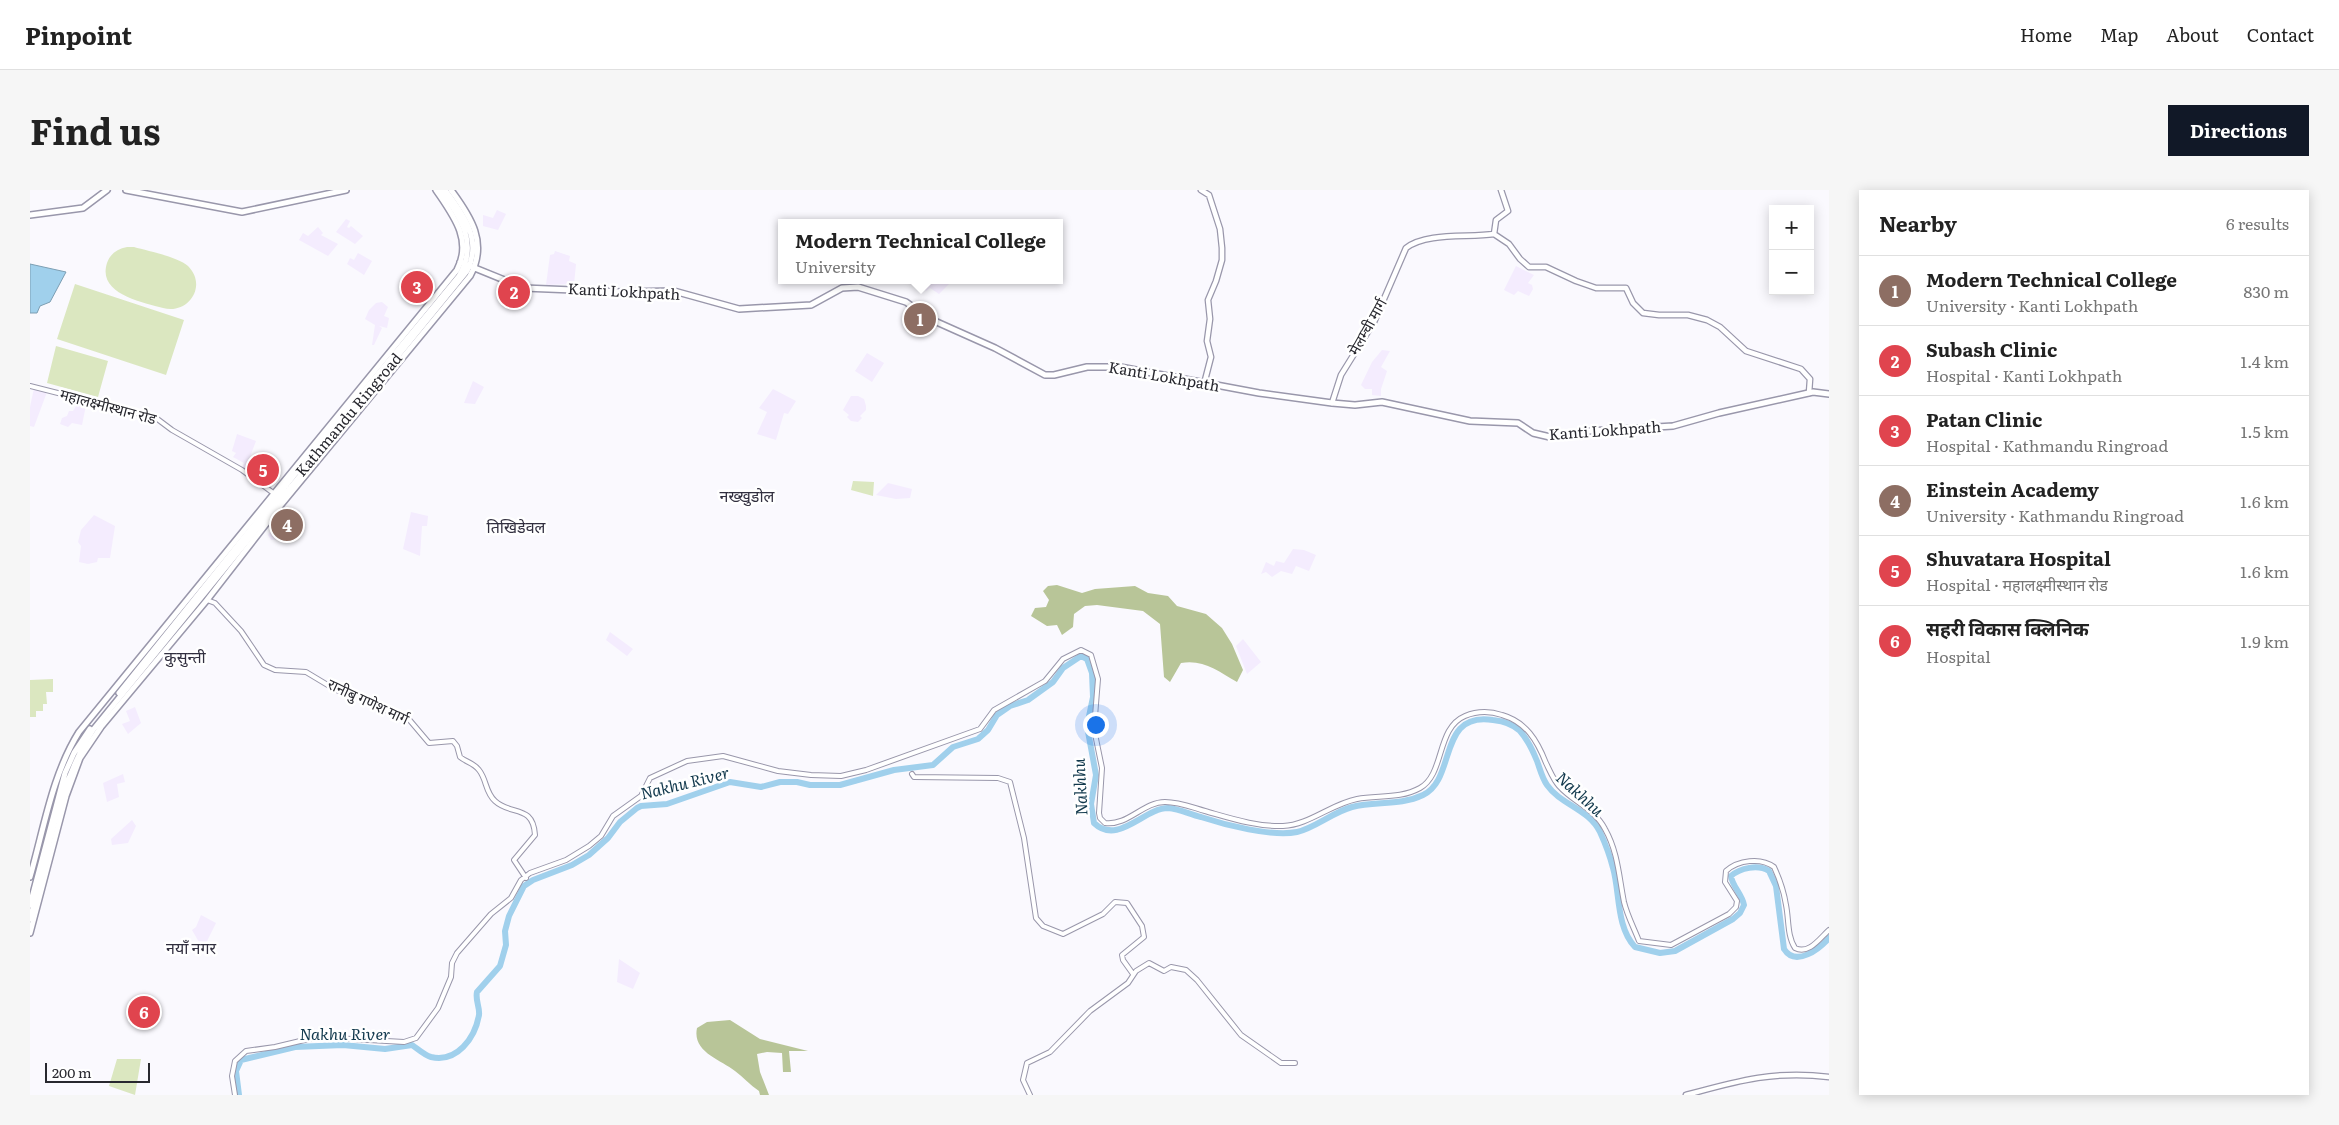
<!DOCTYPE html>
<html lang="en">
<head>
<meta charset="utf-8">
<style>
  :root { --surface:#fff; --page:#f6f6f6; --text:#222; --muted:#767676; --line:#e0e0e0; --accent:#111827 }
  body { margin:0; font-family:Literata,"Noto Sans Devanagari",serif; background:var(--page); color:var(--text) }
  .controls { position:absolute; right:15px; top:15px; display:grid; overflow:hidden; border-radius:0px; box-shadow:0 2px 12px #0003 }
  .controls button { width:45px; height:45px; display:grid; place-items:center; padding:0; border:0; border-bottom:1px solid var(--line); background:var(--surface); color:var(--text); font:25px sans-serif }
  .scale { position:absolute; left:15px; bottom:12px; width:105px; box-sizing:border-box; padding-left:5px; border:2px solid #28282f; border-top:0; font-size:14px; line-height:18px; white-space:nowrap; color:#28282f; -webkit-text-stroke:4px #fff; paint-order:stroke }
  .you { position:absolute; left:1065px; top:534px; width:18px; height:18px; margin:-12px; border:4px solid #fff; border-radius:50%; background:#1a73e8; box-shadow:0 0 0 8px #1a73e833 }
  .badge { display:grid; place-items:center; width:32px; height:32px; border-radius:50%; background:var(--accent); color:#fff; font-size:16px; font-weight:700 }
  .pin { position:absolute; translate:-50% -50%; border:2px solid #fff; box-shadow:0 1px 5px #0006 }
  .popup { position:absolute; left:748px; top:29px; width:285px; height:65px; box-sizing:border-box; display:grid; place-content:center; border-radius:0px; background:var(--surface); filter:drop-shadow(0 1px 4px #0005); font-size:16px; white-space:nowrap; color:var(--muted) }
  .popup b { font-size:19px; color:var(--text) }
  .popup::after { content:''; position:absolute; left:50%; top:100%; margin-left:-10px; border:10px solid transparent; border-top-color:var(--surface) }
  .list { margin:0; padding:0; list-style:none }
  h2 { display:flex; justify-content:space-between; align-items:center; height:65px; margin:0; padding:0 20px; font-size:21px }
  h2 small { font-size:16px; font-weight:400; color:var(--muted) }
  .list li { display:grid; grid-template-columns:32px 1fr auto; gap:15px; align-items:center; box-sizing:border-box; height:70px; padding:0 20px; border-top:1px solid var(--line) }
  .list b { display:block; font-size:19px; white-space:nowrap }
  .list p { margin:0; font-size:16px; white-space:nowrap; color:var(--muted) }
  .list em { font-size:16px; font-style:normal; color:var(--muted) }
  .map { position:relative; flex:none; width:1799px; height:905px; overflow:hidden; border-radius:0px }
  header { display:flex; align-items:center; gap:30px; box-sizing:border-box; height:70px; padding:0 25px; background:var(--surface); border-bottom:1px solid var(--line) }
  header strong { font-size:24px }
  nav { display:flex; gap:28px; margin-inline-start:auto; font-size:18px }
  .intro { display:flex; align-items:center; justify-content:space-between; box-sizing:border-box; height:120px; padding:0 30px }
  h1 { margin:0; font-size:35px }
  .button { padding:12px 22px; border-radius:0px; background:var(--accent); color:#fff; font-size:18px; font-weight:700 }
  main { display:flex; gap:30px; padding:0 30px }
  aside { flex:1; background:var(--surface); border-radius:0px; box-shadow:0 2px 12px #0003 }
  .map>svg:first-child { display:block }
</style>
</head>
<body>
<header>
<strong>Pinpoint</strong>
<nav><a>Home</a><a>Map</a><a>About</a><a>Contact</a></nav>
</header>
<div class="intro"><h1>Find us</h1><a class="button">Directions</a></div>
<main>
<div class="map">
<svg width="1799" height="905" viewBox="0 0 1799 905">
  <rect width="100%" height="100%" fill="#faf9fe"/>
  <!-- education -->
  <path fill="#f4ecfe" d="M467 20 476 24 468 40 453 36V25L463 28Z
    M316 29 320 31 317 37 319 38 321 36 333 46 325 54 306 42Z
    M288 37 293 43 291 45 308 54 298 66 269 50 273 43 278 46Z
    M525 61 540 66 539 71 546 74 544 94 516 95 520 65 524 64Z
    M328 63 342 71 334 85 317 74 320 68 324 70Z
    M1486 76 1504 85 1498 93 1502 95 1503 99 1499 106 1488 101 1484 105 1474 100Z
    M887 90H917L920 93 909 104 900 98 896 101Z
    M352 112 358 117 354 126 359 128 357 138 349 136 352 138 344 155H342L345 135 335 129 339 120 346 113Z
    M1352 160 1360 161 1351 177 1357 181 1351 199V206L1342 205V199H1335L1331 195 1342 172Z
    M837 163 854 173 842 192 825 181Z
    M443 191 454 197 445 214 434 213Z
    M4 198 17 202 4 237 0 236V217Z
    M743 199 766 211 758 224 754 223 746 250 727 244 737 222 729 218Z
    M821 206H828L834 209 836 216V220L830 226 832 228 828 232 821 231 817 227 819 225 813 220Z
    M48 213 56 215 52 235 42 233 38 237 30 234 32 228 37 226 39 221H43Z
    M207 244 226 251 215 280 212 278 214 273 203 267 206 263 202 261Z
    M858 293 882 299 880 308 866 309 846 305Z
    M381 322 398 326 397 336H392L390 366 373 359Z
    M64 325 85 336 80 368H68L67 372 58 374 49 372 51 356 48 352 51 340Z
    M251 325 258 328 270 327 268 347 241 350 238 345Z
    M1263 359 1274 360 1286 365 1279 381 1266 376 1262 384 1251 381 1242 387 1236 382 1231 384 1236 372 1244 376 1246 371 1254 373Z
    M580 442 603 459 597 466 576 450Z
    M1213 449 1231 472 1217 484 1206 456Z
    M105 517 111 533 98 544 92 534 100 531 96 521Z
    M93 584 95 592 87 594 89 607 77 612 73 593Z
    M102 630 106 636 98 653 82 655 81 649Z
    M171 725 186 733 173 759 162 740 166 737Z
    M589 769 610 783 603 799 587 792Z"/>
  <!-- green -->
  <path fill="#dbe7c0" d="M97 57H104C118 61 148 67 158 76 178 96 158 125 133 118 112 112 67 104 77 73 80 64 87 59 97 57Z
    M45 94 154 130 136 185 27 149Z
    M26 156 78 171 68 207 17 193Z
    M823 291 844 292 843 306 821 300Z
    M23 489V502H16L17 514H13V521H6V527H0V490Z
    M87 869H111L105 905 79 896Z"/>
  <!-- forest -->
  <path fill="#b8c598" d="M1027 395 1052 403 1065 399 1105 396 1118 403 1138 406 1147 416 1176 424 1192 438 1202 454 1213 480 1207 492C1188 481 1173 469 1151 473L1140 492 1134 487 1130 434 1113 421 1067 415 1055 416 1044 424 1043 437 1032 445 1027 435 1017 436 1001 426 1005 418 1016 417 1019 410 1013 401 1018 396Z
    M700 830 730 849 778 861H759L761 882H753L752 863 737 862 727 864 730 882 739 905H730L729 901C720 895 713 887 705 881 690 869 662 862 667 838L677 832Z"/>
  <!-- water -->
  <path fill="#a0d0ec" stroke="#7c9eb3" d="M0 74 36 82 20 112 10 116 7 123H0Z"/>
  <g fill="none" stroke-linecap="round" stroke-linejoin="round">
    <!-- river -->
    <path stroke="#a0d0ec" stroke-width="6" d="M209 905 206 881 211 870 265 857 313 855 355 859 382 855C388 859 394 865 401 867 427 873 445 848 449 825 450 817 445 810 447 802L470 776 476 755 475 741 479 726 494 696 503 690 542 675 559 665 578 648 590 632 607 618 611 616 637 614 700 592 731 597 750 592H767L780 595H810L864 580 903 575 923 557 948 549 958 540 967 525 980 516 998 510 1023 492 1033 478 1051 466 1057 469 1062 483 1063 507 1057 536 1066 585 1061 614 1064 633C1088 656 1114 618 1138 618 1150 619 1159 624 1171 627 1195 635 1242 647 1267 642 1285 638 1303 622 1322 617 1346 611 1370 616 1393 605 1427 589 1407 521 1463 530 1472 531 1483 534 1490 541 1497 549 1503 561 1507 571 1510 579 1512 588 1517 595 1531 615 1559 619 1570 642 1575 653 1580 666 1583 678 1590 702 1586 737 1605 757L1630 763 1645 761 1703 729 1710 723 1714 715C1712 704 1702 696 1701 686 1710 678 1728 674 1739 681L1746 696 1754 759C1766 778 1790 758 1799 748"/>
    <defs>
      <path id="tertiary" d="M0 196 126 228 142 240 212 280 246 305
        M177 410 185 413 211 441 234 475 245 480 276 482 306 500 328 505 358 521 377 527 399 553 423 551 427 556 430 567C436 572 444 573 449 580 457 590 455 602 465 611 481 626 503 614 505 645L484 670 496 688
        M882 584 884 587 968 588 980 592 994 648 1006 728 1013 736 1033 744 1073 724 1085 712 1097 713 1112 736 1114 747 1092 765 1093 770 1103 784
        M205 905 202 886 205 871 216 861 245 857 287 847 374 852 386 848 408 818 421 787 422 773 427 763 461 724 481 708 491 690 500 683 536 670 559 656 571 646 583 626 611 606 620 588 657 571 693 566 748 581 781 585 811 586 836 580 950 539 964 520 1015 491 1033 469 1051 460 1061 465 1068 489 1064 539 1072 578 1069 623 1070 628 1075 633C1098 636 1113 612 1135 612 1149 612 1161 617 1175 621 1200 628 1227 637 1253 636 1279 635 1301 614 1327 609 1348 605 1370 609 1390 598 1415 584 1406 538 1435 526 1447 521 1460 521 1472 525 1496 532 1507 550 1516 573 1520 581 1523 589 1529 596 1543 612 1564 618 1575 639 1588 662 1589 687 1594 712 1597 725 1604 738 1609 751L1641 755 1699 724 1706 717 1707 711 1695 692 1696 681C1708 670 1731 667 1744 677 1750 690 1754 702 1756 715 1759 729 1757 746 1765 758 1779 765 1790 748 1799 740
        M1000 905 993 890 997 873 1020 862 1060 821 1098 793 1106 781 1119 773 1134 781 1141 777 1156 780 1167 790 1211 845 1251 873H1265"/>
      <path id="secondary" d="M1171 0 1179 5 1190 39 1192 58V70L1186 91 1178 110 1180 129 1177 151 1181 167 1174 194
        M1464 44 1466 30 1478 21 1471 0
        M1302 213 1311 185 1344 132 1376 58C1397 42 1438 48 1464 44L1479 54 1490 69 1499 77H1516L1546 91 1566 98H1596L1603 113 1613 123 1629 125H1658L1677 130 1690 137 1716 161 1771 179 1780 189 1779 203
        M1656 905C1707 891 1745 880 1799 887"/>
      <path id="primary" d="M96 0 212 22 316 0
        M0 25 53 18 77 0
        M430 72 494 98 592 102 644 101 709 119 781 115 812 98 828 97 876 112 900 129 965 158 1015 185H1024L1057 177H1090L1229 203 1302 213 1325 215 1352 212 1440 231 1488 233 1503 243 1520 247 1559 241 1643 236 1689 223 1783 202 1799 204
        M0 687C14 639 22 585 49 542L427 80C443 50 423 25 406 0
        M0 743 36 606 50 568 71 537 177 410 250 316 440 86C458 53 441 27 421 0"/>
      <path id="trunk" d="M89 503 265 284 429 86C449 53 430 27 411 0
        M0 715 35 583 44 563 60 539
        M0 729C18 665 27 596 63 540L437 81C453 50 433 24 415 0"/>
    </defs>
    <!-- tertiary casing -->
    <use href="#tertiary" stroke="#9997ab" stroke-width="6"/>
    <!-- secondary casing -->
    <use href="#secondary" stroke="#9997ab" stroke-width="7"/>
    <!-- primary casing -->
    <use href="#primary" stroke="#9997ab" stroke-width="8"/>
    <!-- trunk casing -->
    <use href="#trunk" stroke="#9997ab" stroke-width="8"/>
    <!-- tertiary -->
    <use href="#tertiary" stroke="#fff" stroke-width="4"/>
    <!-- secondary -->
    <use href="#secondary" stroke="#fff" stroke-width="4.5"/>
    <!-- primary -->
    <use href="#primary" stroke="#fff" stroke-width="5"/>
    <!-- trunk -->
    <use href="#trunk" stroke="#fff" stroke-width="5"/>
  </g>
  <g text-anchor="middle" stroke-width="5" stroke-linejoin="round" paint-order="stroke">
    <!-- street labels -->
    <g font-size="15" fill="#28282f" stroke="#fff">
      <text transform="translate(594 102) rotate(3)" y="5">Kanti Lokhpath</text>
      <text transform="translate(1338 137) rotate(-61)" y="5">मेलम्ची मार्ग</text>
      <text transform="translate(1134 187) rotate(10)" y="5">Kanti Lokhpath</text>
      <text transform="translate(78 217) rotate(15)" y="5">महालक्ष्मीस्थान रोड</text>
      <text transform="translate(319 225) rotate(-50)" y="5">Kathmandu Ringroad</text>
      <text transform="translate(1575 241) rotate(-4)" y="5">Kanti Lokhpath</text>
      <text transform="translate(338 512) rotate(25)" y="5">रानीबु गणेश मार्ग</text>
    </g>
    <!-- neighbourhood labels -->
    <g font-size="16" fill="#312f3f" stroke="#fff">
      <text x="717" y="312">नख्खुडोल</text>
      <text x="486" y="343">तिखिडेवल</text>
      <text x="155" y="473">कुसुन्ती</text>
      <text x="161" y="764">नयाँ नगर</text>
    </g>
    <!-- water labels -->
    <g font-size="16" font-style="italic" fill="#11384c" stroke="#fff">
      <text transform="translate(655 593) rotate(-14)" y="6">Nakhu River</text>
      <text transform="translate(1050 597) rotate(-93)" y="6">Nakhhu</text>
      <text transform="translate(1550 604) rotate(42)" y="6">Nakhhu</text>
      <text x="315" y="850">Nakhu River</text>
    </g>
  </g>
</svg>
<div class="controls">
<button>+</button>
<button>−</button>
</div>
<div class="scale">200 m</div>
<div class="you"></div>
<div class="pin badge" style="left:890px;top:129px;background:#8d6e63">1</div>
<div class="popup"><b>Modern Technical College</b>University</div>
<div class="pin badge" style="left:484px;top:102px;background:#e0444e">2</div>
<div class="pin badge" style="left:387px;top:97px;background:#e0444e">3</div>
<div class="pin badge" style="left:257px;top:335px;background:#8d6e63">4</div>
<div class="pin badge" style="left:233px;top:280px;background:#e0444e">5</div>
<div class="pin badge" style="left:114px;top:822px;background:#e0444e">6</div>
</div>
<aside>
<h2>Nearby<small>6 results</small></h2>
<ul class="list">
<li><span class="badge" style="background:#8d6e63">1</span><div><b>Modern Technical College</b><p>University · Kanti Lokhpath</p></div><em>830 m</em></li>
<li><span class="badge" style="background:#e0444e">2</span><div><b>Subash Clinic</b><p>Hospital · Kanti Lokhpath</p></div><em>1.4 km</em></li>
<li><span class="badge" style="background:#e0444e">3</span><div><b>Patan Clinic</b><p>Hospital · Kathmandu Ringroad</p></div><em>1.5 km</em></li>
<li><span class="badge" style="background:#8d6e63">4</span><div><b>Einstein Academy</b><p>University · Kathmandu Ringroad</p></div><em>1.6 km</em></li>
<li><span class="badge" style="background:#e0444e">5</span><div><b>Shuvatara Hospital</b><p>Hospital · महालक्ष्मीस्थान रोड</p></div><em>1.6 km</em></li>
<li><span class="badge" style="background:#e0444e">6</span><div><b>सहरी विकास क्लिनिक</b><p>Hospital</p></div><em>1.9 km</em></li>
</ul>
</aside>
</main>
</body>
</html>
